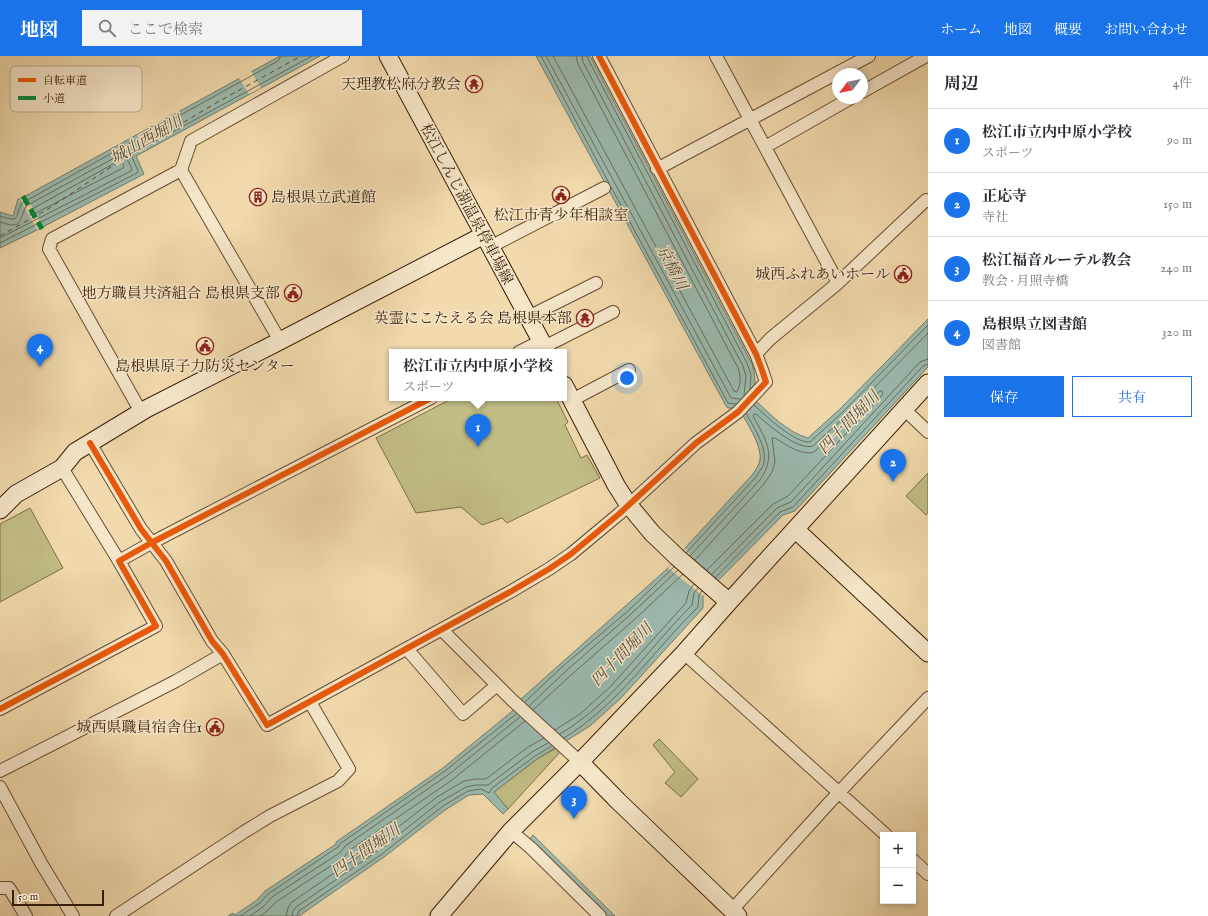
<!DOCTYPE html>
<html lang="ja">
<head>
<meta charset="utf-8">
<style>
  :root { --surface:#fff; --page:#f2f2f3; --text:#2b2b33; --muted:#7c7c81; --line:#e1e1e2; --accent:#1a73e8 }
  body { margin:0; font-family:"IM FELL English","Noto Serif JP",serif; background:var(--page); color:var(--text) }
  .controls { position:absolute; right:12px; bottom:12px; display:grid; overflow:hidden; border-radius:0px; box-shadow:0 2px 6px #0003 }
  .controls button { width:36px; height:36px; display:grid; place-items:center; padding:0; border:0; border-bottom:1px solid var(--line); background:var(--surface); color:var(--text); font:20px sans-serif }
  .compass { position:absolute; left:832px; top:12px; width:36px; height:36px; border-radius:50%; background:var(--surface); box-shadow:0 2px 6px #0003; rotate:238deg }
  .scale { position:absolute; left:12px; bottom:10px; width:92px; box-sizing:border-box; padding-left:4px; border:2px solid #391e08; border-top:0; font-size:11px; line-height:14px; white-space:nowrap; color:#391e08; -webkit-text-stroke:3px #f6e7ca; paint-order:stroke }
  .you { position:absolute; left:627px; top:322px; width:14px; height:14px; margin:-10px; border:3px solid #fff; border-radius:50%; background:#1a73e8; box-shadow:0 0 0 6px #1a73e833 }
  .badge { display:grid; place-items:center; width:26px; height:26px; border-radius:50%; background:var(--accent); color:#fff; font-size:13px; font-weight:700 }
  .pin { position:absolute; translate:-50% -33px; filter:drop-shadow(0 1px 2px #0008) }
  .pin::after { content:''; position:absolute; top:21px; width:14px; height:12px; background:inherit; clip-path:polygon(0 0,100% 0,50% 100%) }
  .popup { position:absolute; left:389px; top:293px; width:178px; height:52px; box-sizing:border-box; display:grid; place-content:center; border-radius:0px; background:var(--surface); filter:drop-shadow(0 1px 3px #0005); font-size:13px; white-space:nowrap; color:var(--muted) }
  .popup b { font-size:15px; color:var(--text) }
  .popup::after { content:''; position:absolute; left:50%; top:100%; margin-left:-8px; border:8px solid transparent; border-top-color:var(--surface) }
  .list { margin:0; padding:0; list-style:none }
  h2 { display:flex; justify-content:space-between; align-items:center; height:52px; margin:0; padding:0 16px; font-size:17px }
  h2 small { font-size:13px; font-weight:400; color:var(--muted) }
  .list li { display:grid; grid-template-columns:26px 1fr auto; gap:12px; align-items:center; box-sizing:border-box; height:64px; padding:0 16px; border-top:1px solid var(--line) }
  .list b { display:block; font-size:15px; white-space:nowrap }
  .list p { margin:0; font-size:13px; white-space:nowrap; color:var(--muted) }
  .list em { font-size:13px; font-style:normal; color:var(--muted) }
  .actions { display:flex; gap:8px; padding:12px 16px }
  .actions a { flex:1; padding:9px 0; border:1px solid var(--accent); border-radius:0px; text-align:center; font-size:14px; color:var(--accent) }
  .actions .main { background:var(--accent); color:#fff }
  .icon { flex:none; width:22px; height:22px; fill:none; stroke:currentColor; stroke-width:2; stroke-linecap:round; stroke-linejoin:round }
  .map { position:relative; flex:none; width:928px; height:860px; overflow:hidden }
  header { display:flex; align-items:center; gap:24px; box-sizing:border-box; height:56px; padding:0 20px; background:var(--accent); color:#fff }
  header strong { font-size:19px }
  nav { display:flex; gap:22px; margin-inline-start:auto; font-size:14px }
  .search { width:280px; height:36px; background:var(--page); display:flex; align-items:center; gap:10px; box-sizing:border-box; padding:0 14px; border-radius:0px; color:var(--muted); font-size:15px }
  main { display:flex }
  aside { flex:1; background:var(--surface) }
  .map>svg:first-child { display:block }
</style>
</head>
<body>
<header>
<strong>地図</strong>
<div class="search"><svg class="icon" aria-label="search" viewBox="0 0 24 24"><circle cx="10" cy="10" r="6"/><path d="M15 15l6 6"/></svg>ここで検索</div>
<nav><a>ホーム</a><a>地図</a><a>概要</a><a>お問い合わせ</a></nav>
</header>
<main>
<div class="map">
<svg width="928" height="860" viewBox="0 0 928 860">
  <rect width="100%" height="100%" fill="#f1daad"/>
  <filter id="stains"><feTurbulence type="fractalNoise" baseFrequency=".005" numOctaves="4"/><feColorMatrix values="0 0 0 0 .2 0 0 0 0 .09 0 0 0 0 .02 0 0 0 .5 -.17"/></filter>
  <radialGradient id="worn" r=".72"><stop offset=".6" stop-color="#630" stop-opacity="0"/><stop offset="1" stop-color="#630" stop-opacity=".3"/></radialGradient>
  <!-- green -->
  <path fill="#c1bd85" stroke="#7d6e46" d="M453 342H556L568 366 565 369 581 402 587 399 600 422 507 467 502 462 482 469 461 451 416 457 376 382Z
    M928 417V457L926 459 906 440Z
    M30 452 63 512 0 546V468Z
    M659 683 698 723 681 741 665 727 675 716 653 689Z
    M558 691 560 696 508 753 494 736 537 703Z"/>
  <!-- water -->
  <path fill="#9bbaae" stroke="#747c6c" d="M280 0H320L136 100 144 118 37 174 0 192V156L13 160 18 143H20Z
    M536 0H590L751 306C757 318 754 331 755 344 771 359 787 376 808 382L841 352 928 263V311L795 455 783 459 703 540V552L621 642 590 670 537 703 494 736 508 753 503 758 483 738 469 739 445 754 384 801 299 860H228L233 857 235 859 257 844 265 835 336 788V786L443 712 516 652 521 643 668 512 685 492 753 418C756 413 759 409 760 404 762 389 746 365 738 352H728L726 350Z
    M533 779 615 860H606L529 784Z"/>
  <!-- pier -->
  <path fill="#f1daad" d="M251 15 261 32 249 38 239 22Z
    M26 140 43 171 37 174 20 143Z
    M685 492 697 507 719 524 703 540 668 512Z"/>
  <g fill="none" stroke-linecap="round" stroke-linejoin="round">
    <!-- shore -->
    <path stroke="#6a6c5b" stroke-width="1" d="M541 0 609 127
      M546 0 731 342 740 343
      M553 0 734 335 737 336C741 328 741 320 738 312L578 8 576 0
      M582 0 583 6 743 310 746 320 744 339
      M587 0 588 3 747 307 751 319 750 333
      M119 105 122 106 124 110 123 112 32 159H30L31 154Z
      M611 131 728 347 736 348
      M0 160C21 167 14 162 22 147L278 5 281 0
      M0 166C22 173 18 168 26 150L125 96H128L127 103 132 113 131 115 0 182
      M0 187 137 117 138 115 132 101 134 97 312 0
      M754 349C766 360 794 387 810 386L844 355 928 269
      M686 497 756 421C758 417 761 414 763 410 769 393 754 372 746 357
      M690 500 760 424C777 399 766 384 753 360L754 358H756C767 368 798 395 813 390L847 359 928 277
      M695 504 764 428 772 416 775 406 772 382H775C785 388 801 400 814 396L851 363 880 335H882L883 338 788 440 773 448 707 514
      M712 518 777 452 791 446 920 306 928 303
      M715 522 780 456 793 451 923 310 928 308
      M525 646 562 611 628 555 674 511
      M529 650 566 615 631 558 678 514
      M533 654 570 620 635 563 683 518
      M555 674 580 658 610 631 686 547 689 535 694 528
      M560 678C614 646 648 593 692 549L694 537 698 532
      M564 682C618 649 653 595 698 551L699 539 702 535
      M240 860 260 847 268 838 338 791 341 787 445 715 516 658
      M250 860 263 851 272 841 341 796 345 790 448 719 520 661
      M260 860 267 855 276 846 344 801 350 794 452 724 525 665
      M286 860 288 852 292 846 375 789 437 741 464 725 475 723H486L528 691 544 682
      M292 860 293 855 296 851 379 794 440 746 466 731 476 729H488L532 696 548 687
      M297 860 299 855 382 798 443 750 468 735 481 733 489 737 492 732 535 700 552 690"/>
    <!-- ferry -->
    <path stroke="#564d3a" stroke-width="1" stroke-dasharray="5 4" stroke-linecap="butt" d="M0 180 48 153 132 97 216 47 301 0"/>
    <defs>
      <path id="street" d="M716 0 838 227
        M862 36 926 0
        M765 91 851 42
        M657 113 869 0
        M490 191 604 132
        M528 261 596 227
        M280 285 181 114 191 85 343 0
        M544 291 613 256
        M519 296 541 285
        M756 298 770 283 838 227 926 144 928 145
        M572 344 629 314
        M904 353 928 376
        M141 356 49 193 52 183 181 114
        M90 387 141 473 166 505 212 585 223 598 267 669 510 536 549 513 571 498 619 458 696 387 738 356 766 326 762 314 756 298 599 0
        M62 412 119 505
        M442 574 512 644 580 706
        M407 593 463 658 497 629
        M684 597 886 779
        M0 653 156 570 119 505 151 487 431 342
        M0 715 176 625 223 598
        M0 731 41 807 73 860
        M511 775 531 792 600 860
        M913 804 928 818
        M0 832H9L26 860
        M732 854 829 747 928 642
        M116 860 244 776 270 760 338 725 349 713 310 646"/>
      <path id="secondary" d="M388 0 547 296
        M564 329 616 429 628 448 652 477 677 501 729 546
        M0 454 16 438 62 412 75 396 146 353 276 287 484 179
        M796 474 928 597
        M580 706 684 597 729 546 928 327
        M439 860 511 775 580 706 618 745 738 860"/>
    </defs>
    <!-- street casing -->
    <use href="#street" stroke="#674d31" stroke-width="14"/>
    <!-- secondary casing -->
    <use href="#secondary" stroke="#391e08" stroke-width="19"/>
    <!-- street -->
    <use href="#street" stroke="#f6e7ca" stroke-width="12"/>
    <!-- secondary -->
    <use href="#secondary" stroke="#f6e7ca" stroke-width="17"/>
    <!-- quiet -->
    <path stroke="#00873e" stroke-width="5" stroke-dasharray="10 5" stroke-linecap="butt" d="M23 140 42 173"/>
    <defs>
      <path id="cycleway" d="M90 387 141 473 166 505 212 585 223 598 267 669 510 536 549 513 571 498 619 458 696 387 738 356 766 326 762 314 756 298 599 0
        M0 653 156 570 119 505 151 487 431 342"/>
    </defs>
    <!-- cycleway casing -->
    <use href="#cycleway" stroke="#f6e7ca" stroke-width="8"/>
    <!-- cycleway -->
    <use href="#cycleway" stroke="#e8590c" stroke-width="6"/>
  </g>
  <!-- icons -->
  <defs>
    <symbol id="temple-ring" viewBox="-11 -11 22 22"><circle r="9.5" fill="#f6e7ca" stroke="#8f2418" stroke-width="1.5"/><path d="M0-6L5-2H3V0L6.5 2.5H4V6H1.5V3h-3V6H-4V2.5H-6.5L-3 0V-2H-5Z" fill="#8f2418"/></symbol>
    <symbol id="civic-ring" viewBox="-11 -11 22 22"><circle r="9.5" fill="#f6e7ca" stroke="#8f2418" stroke-width="1.5"/><path d="M-.6-6.5H3V-4.5H.6V-3L4-1V1h2V6H-6V1h2V-1L-.6-3ZM-1.2 2.5V6h2.4V2.5Z" fill="#8f2418"/></symbol>
    <symbol id="building-ring" viewBox="-11 -11 22 22"><circle r="9.5" fill="#f6e7ca" stroke="#8f2418" stroke-width="1.5"/><path d="M-4-6H4V6H1V3H-1V6H-4ZM-2.5-4.3h1.7v1.8h-1.7ZM.8-4.3h1.7v1.8H.8ZM-2.5-1h1.7V.8h-1.7ZM.8-1h1.7V.8H.8Z" fill="#8f2418"/></symbol>
  </defs>
  <g fill-rule="evenodd">
    <use href="#temple-ring" x="464" y="18" width="20" height="20"/>
    <use href="#civic-ring" x="551" y="129" width="20" height="20"/>
    <use href="#building-ring" x="248" y="131" width="20" height="20"/>
    <use href="#civic-ring" x="893" y="208" width="20" height="20"/>
    <use href="#civic-ring" x="283" y="227" width="20" height="20"/>
    <use href="#temple-ring" x="575" y="252" width="20" height="20"/>
    <use href="#civic-ring" x="195" y="280" width="20" height="20"/>
    <use href="#civic-ring" x="205" y="661" width="20" height="20"/>
  </g>
  <g text-anchor="middle" stroke-width="3" stroke-linejoin="round" paint-order="stroke">
    <!-- poi labels -->
    <g font-size="15" fill="#391e08" stroke="#f6e7ca" text-anchor="end">
      <text x="461" y="33">天理教松府分教会</text>
      <text x="271" y="146" text-anchor="start">島根県立武道館</text>
      <text x="561" y="164" text-anchor="middle">松江市青少年相談室</text>
      <text x="890" y="223">城西ふれあいホール</text>
      <text x="280" y="242">地方職員共済組合 島根県支部</text>
      <text x="572" y="267">英霊にこたえる会 島根県本部</text>
      <text x="205" y="315" text-anchor="middle">島根県原子力防災センター</text>
      <text x="202" y="676">城西県職員宿舎住1</text>
    </g>
    <!-- street labels -->
    <g font-size="15" fill="#391e08" stroke="#f6e7ca">
      <text transform="translate(467 148) rotate(62)" y="5">松江しんじ湖温泉停車場線</text>
    </g>
    <!-- water labels -->
    <g font-size="16" font-style="italic" fill="#564d3a" stroke="#f6e7ca">
      <text transform="translate(146 83) rotate(-30)" y="6">城山西堀川</text>
      <text transform="translate(673 211) rotate(63)" y="6">京橋川</text>
      <text transform="translate(848 366) rotate(-46)" y="6">四十間堀川</text>
      <text transform="translate(621 598) rotate(-46)" y="6">四十間堀川</text>
      <text transform="translate(365 794) rotate(-35)" y="6">四十間堀川</text>
    </g>
  </g>
  <!-- legend -->
  <rect x="10" y="10" width="132" height="46" rx="6" fill="#f6e7ca" stroke="#bdab90" stroke-width="1"/>
  <rect x="18" y="22" width="18" height="4" fill="#e8590c"/>
  <rect x="18" y="40" width="18" height="4" fill="#00873e"/>
  <g font-size="11" fill="#391e08">
    <text x="43" y="28">自転車道</text>
    <text x="43" y="46">小道</text>
  </g>
  <rect width="100%" height="100%" filter="url(#stains)"/>
  <rect width="100%" height="100%" fill="url(#worn)"/>
</svg>
<div class="controls">
<button>+</button>
<button>−</button>
</div>
<svg class="compass" viewBox="-18 -18 36 36"><path d="M0-13l5 13h-10z" fill="#e53935"/><path d="M0 13l5-13h-10z" fill="#7c7c81"/></svg>
<div class="scale">50 m</div>
<div class="you"></div>
<div class="pin badge" style="left:478px;top:391px">1</div>
<div class="popup"><b>松江市立内中原小学校</b>スポーツ</div>
<div class="pin badge" style="left:893px;top:426px">2</div>
<div class="pin badge" style="left:574px;top:763px">3</div>
<div class="pin badge" style="left:40px;top:311px">4</div>
</div>
<aside>
<h2>周辺<small>4件</small></h2>
<ul class="list">
<li><span class="badge">1</span><div><b>松江市立内中原小学校</b><p>スポーツ</p></div><em>90 m</em></li>
<li><span class="badge">2</span><div><b>正応寺</b><p>寺社</p></div><em>150 m</em></li>
<li><span class="badge">3</span><div><b>松江福音ルーテル教会</b><p>教会 · 月照寺橋</p></div><em>240 m</em></li>
<li><span class="badge">4</span><div><b>島根県立図書館</b><p>図書館</p></div><em>320 m</em></li>
</ul>
<div class="actions"><a class="main">保存</a><a>共有</a></div>
</aside>
</main>
</body>
</html>
